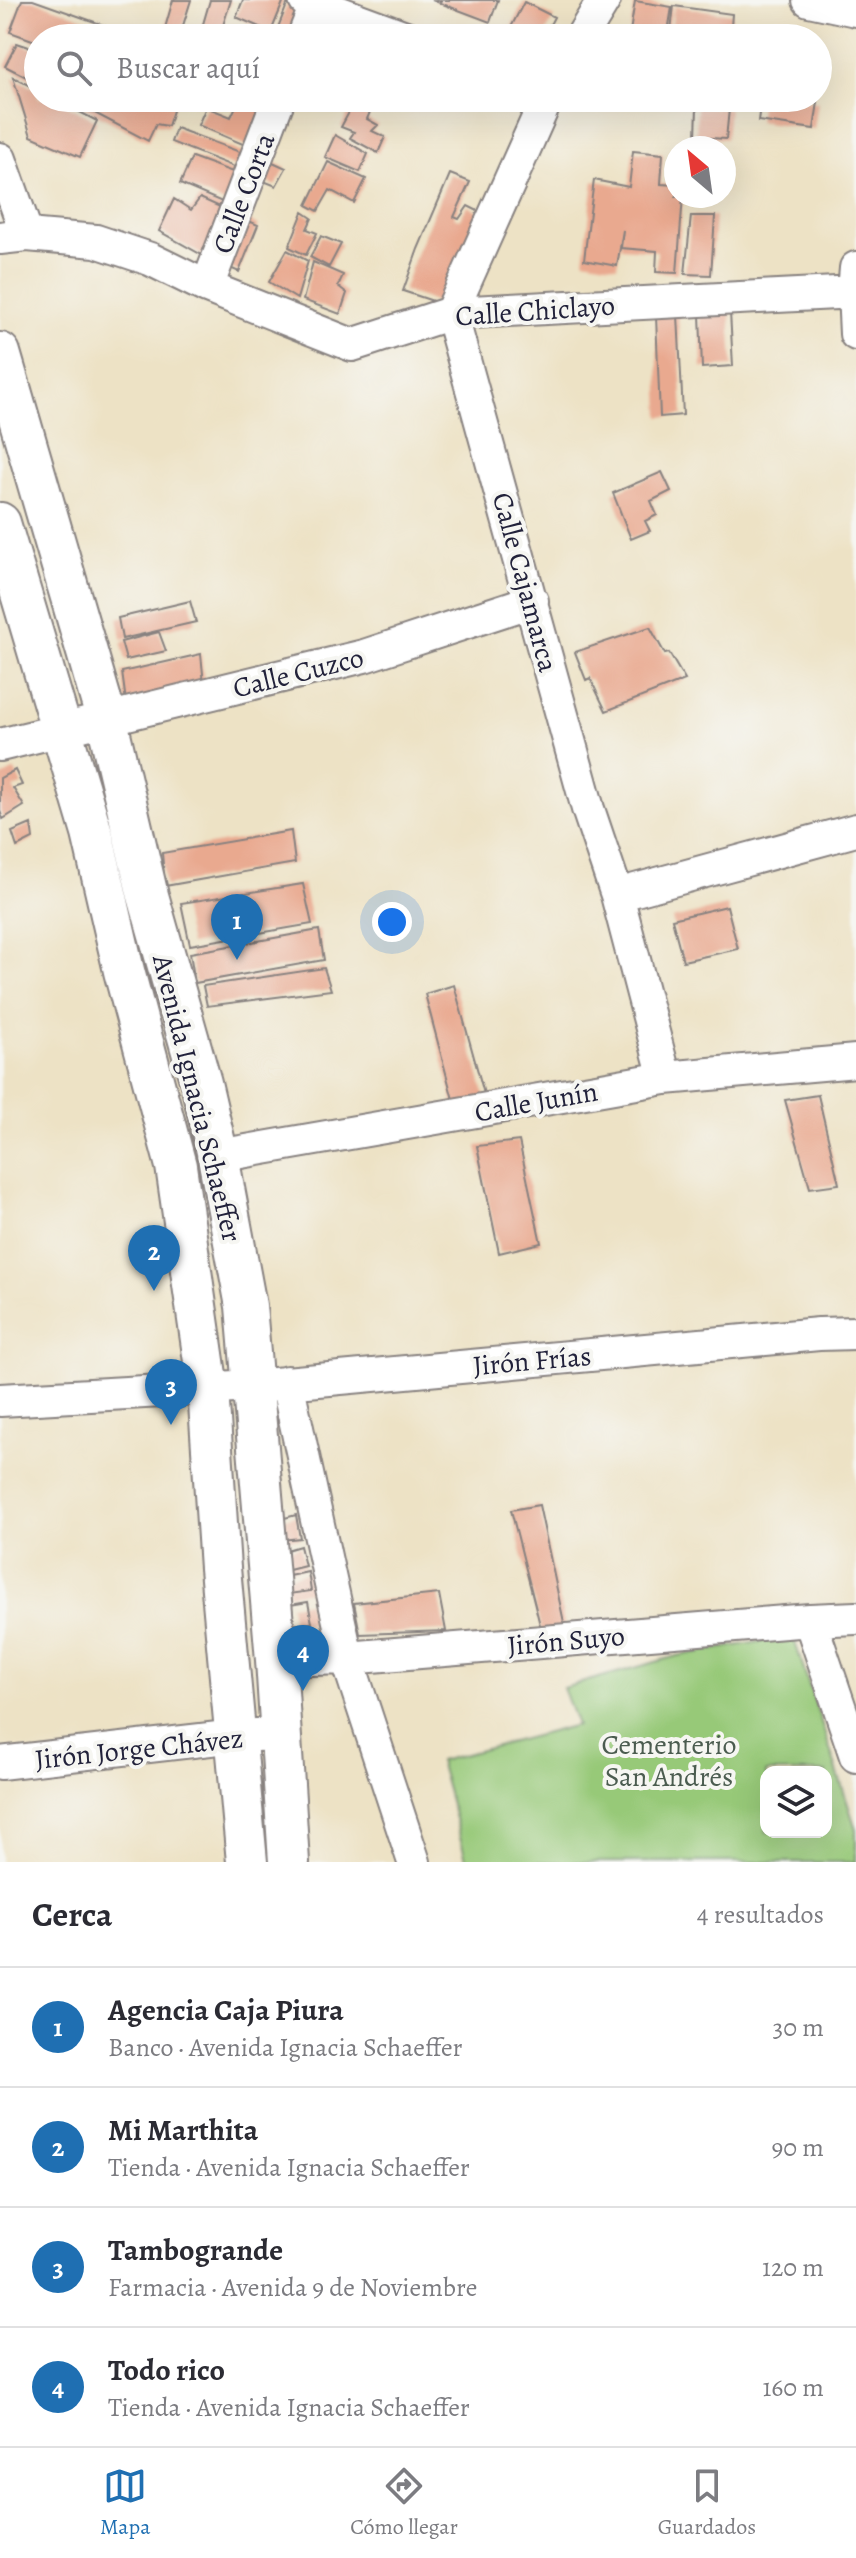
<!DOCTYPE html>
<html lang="es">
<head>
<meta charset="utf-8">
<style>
  :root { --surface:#fff; --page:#f2f2f3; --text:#2b2b33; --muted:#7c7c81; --line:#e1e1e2; --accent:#1f6fb2 }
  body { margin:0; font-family:Alegreya,serif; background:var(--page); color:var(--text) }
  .controls { position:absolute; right:24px; bottom:24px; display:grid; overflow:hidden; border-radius:16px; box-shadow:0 8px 32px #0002 }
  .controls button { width:72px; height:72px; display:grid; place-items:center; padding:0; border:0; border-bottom:2px solid var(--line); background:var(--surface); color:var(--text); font:40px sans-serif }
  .compass { position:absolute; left:664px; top:136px; width:72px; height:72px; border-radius:50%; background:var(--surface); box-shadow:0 8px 32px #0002; rotate:331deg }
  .you { position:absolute; left:392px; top:922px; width:28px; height:28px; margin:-20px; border:6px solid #fff; border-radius:50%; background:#1a73e8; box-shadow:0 0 0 12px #1a73e833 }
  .badge { display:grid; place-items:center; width:52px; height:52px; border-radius:50%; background:var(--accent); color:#fff; font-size:26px; font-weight:700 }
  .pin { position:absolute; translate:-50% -66px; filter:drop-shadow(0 2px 4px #0008) }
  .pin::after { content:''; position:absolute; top:42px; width:28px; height:24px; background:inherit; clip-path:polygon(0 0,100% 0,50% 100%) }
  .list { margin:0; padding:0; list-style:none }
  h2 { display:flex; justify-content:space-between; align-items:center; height:104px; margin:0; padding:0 32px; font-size:34px }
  h2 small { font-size:26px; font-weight:400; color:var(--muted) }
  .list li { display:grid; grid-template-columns:52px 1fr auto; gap:24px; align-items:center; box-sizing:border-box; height:120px; padding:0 32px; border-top:2px solid var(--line) }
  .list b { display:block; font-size:30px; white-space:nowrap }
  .list p { margin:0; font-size:26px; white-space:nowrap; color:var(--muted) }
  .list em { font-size:26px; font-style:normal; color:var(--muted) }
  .icon { flex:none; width:44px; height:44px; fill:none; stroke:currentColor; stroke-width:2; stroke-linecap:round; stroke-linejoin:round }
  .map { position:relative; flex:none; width:856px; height:1862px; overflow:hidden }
  .search { position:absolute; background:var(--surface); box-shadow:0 8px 32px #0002; left:24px; right:24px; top:24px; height:88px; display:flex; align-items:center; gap:20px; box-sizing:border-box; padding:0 28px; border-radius:44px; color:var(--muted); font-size:30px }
  .sheet { height:584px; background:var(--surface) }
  nav { display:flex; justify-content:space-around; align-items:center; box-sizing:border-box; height:112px; border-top:2px solid var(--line); background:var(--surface); font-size:22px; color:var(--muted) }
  nav a { display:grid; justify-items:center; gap:4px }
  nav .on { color:var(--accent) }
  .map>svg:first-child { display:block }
</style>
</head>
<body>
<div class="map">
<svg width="856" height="1862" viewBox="0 0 856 1862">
  <rect width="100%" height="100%" fill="#f6f6f2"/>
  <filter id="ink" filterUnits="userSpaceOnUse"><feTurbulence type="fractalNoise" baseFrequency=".0125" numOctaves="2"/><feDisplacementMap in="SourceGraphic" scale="16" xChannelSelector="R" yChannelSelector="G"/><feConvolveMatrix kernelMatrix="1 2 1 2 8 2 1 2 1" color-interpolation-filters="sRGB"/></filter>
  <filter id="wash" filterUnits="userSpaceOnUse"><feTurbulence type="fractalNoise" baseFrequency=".006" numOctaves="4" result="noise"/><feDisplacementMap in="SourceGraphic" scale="32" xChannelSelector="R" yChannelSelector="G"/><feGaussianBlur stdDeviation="1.8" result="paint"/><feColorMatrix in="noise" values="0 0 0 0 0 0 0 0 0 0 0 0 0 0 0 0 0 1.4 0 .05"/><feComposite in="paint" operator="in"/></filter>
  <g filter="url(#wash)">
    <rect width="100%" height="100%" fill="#ede2c5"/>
    <!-- green -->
    <path fill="#97c978" stroke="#5c765a" stroke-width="2" fill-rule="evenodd" d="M793 1636 856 1829V1862H467L439 1761 577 1725 563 1688 677 1656ZM766 1772H826V1832H766Z"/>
    <g id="blocks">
      <!-- building -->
      <path fill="#e9a98f" d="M22 0H33L140 38H38V42L10 32Z
        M173 0H191L181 32 165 28Z
        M210 0H231L219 38H199Z
        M243 0H284L271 32 236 17Z
        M289 0 309 5 295 38 277 30Z
        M432 0H498L490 22Z
        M635 1 672 7 667 38H629Z
        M524 2 554 17 543 38H524L509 31Z
        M674 6 732 14 730 38H670Z
        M318 9 348 21 342 38H309Z
        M17 43 38 50V83L5 66Z
        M13 77 38 90V98H53L97 121 80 157 31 136Z
        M66 98H177L168 126 156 124 148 141Z
        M240 98H273L252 148 198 125 206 107 231 117Z
        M761 98 818 102 814 129 758 121Z
        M354 103 370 112 367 119 378 125 372 131 385 137 378 153 350 138 354 132 341 127Z
        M697 107 729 109 726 139 696 137Z
        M176 128 248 155 242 170 171 142Z
        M335 135 368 154 360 172 325 157Z
        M633 151 663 154 661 184 676 185V196H683L677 273 656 272 657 251 621 248 623 230 617 266 584 260 594 180 629 187Z
        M192 157 241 175 229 205 180 184Z
        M264 158 286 168 276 186 256 178Z
        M328 162 366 179 354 203 330 190 318 211 307 205Z
        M450 174 470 182 454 217 459 219 468 206 482 213 439 303 403 291 418 249Z
        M200 198 229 211 211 260 159 231 174 199 191 210Z
        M303 212 312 218 307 229 317 233 306 255 289 247Z
        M691 216H715L711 275 685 274Z
        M240 217 258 225 239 272 221 264Z
        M321 236 341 244 329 267 310 257Z
        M287 250 308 261 297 299 269 282Z
        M313 262 343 275 338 286 347 293 340 314 303 300Z
        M730 312 733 366 702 368 700 314Z
        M678 315 683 415 660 417 656 316Z
        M662 472 671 491 651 501 657 515 645 521 650 531 631 539 613 493Z
        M190 601 196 622 122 639 118 618Z
        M650 627 665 654 669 653 685 680 606 711 590 678 586 680 575 652Z
        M159 632 166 651 126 660 121 642Z
        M201 654 204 684 126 702 122 672Z
        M15 770 22 785 13 788 24 806 3 819 0 811V778Z
        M31 824 33 839 17 847 12 832Z
        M291 831 295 863 165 886 162 853Z
        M303 884 312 924 190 945 181 903Z
        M727 906 738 949 683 961 672 919Z
        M319 930 324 960 195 983 190 953Z
        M324 968 331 990 207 1006 203 986Z
        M454 985 486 1101 455 1107 425 994Z
        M818 1095 839 1184 810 1188 785 1100Z
        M519 1141 541 1243 499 1253 477 1146Z
        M539 1505 565 1627 542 1633 511 1510Z
        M296 1515 300 1538 281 1540 277 1520Z
        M300 1546 305 1566 285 1571 283 1551Z
        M308 1572 311 1591 289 1594 284 1577Z
        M439 1594 446 1631 360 1634 354 1603Z
        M308 1602 312 1623 293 1624 290 1605Z"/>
    </g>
  </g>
  <g filter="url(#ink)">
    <use href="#blocks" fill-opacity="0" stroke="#888280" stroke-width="2"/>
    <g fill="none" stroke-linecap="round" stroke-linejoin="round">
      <defs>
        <path id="minor" d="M305 0 408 38
          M809 0 856 10
          M303 38 318 0
          M581 38 604 0
          M547 98 451 313 588 809 617 895 665 1078
          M0 159 27 235
          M0 238 27 235 96 241 150 259 207 287 352 345 451 313 856 292
          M856 268 854 292 856 334
          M207 287 279 98
          M0 745 364 656 532 601
          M617 895 856 830
          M218 1156 665 1078 856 1061
          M287 1382 347 1658 414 1862
          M0 1400 253 1386 819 1334 856 1333
          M810 1620 856 1756
          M276 1660 347 1658 810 1620 856 1618
          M0 1763 236 1736 279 1734"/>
        <path id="major" d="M0 353 107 721 147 892 201 1083 218 1156 246 1306 276 1660 289 1862
          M0 523 92 833 124 971 176 1166 208 1389 220 1568 247 1862"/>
      </defs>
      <!-- minor casing -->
      <use href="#minor" stroke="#888280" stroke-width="36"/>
      <!-- major casing -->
      <use href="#major" stroke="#888280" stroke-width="44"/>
      <!-- minor -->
      <use href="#minor" stroke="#fff" stroke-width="32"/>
      <!-- major -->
      <use href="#major" stroke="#fff" stroke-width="40"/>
    </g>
  </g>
  <g text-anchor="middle" stroke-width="8" stroke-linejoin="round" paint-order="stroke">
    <!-- street labels -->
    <g font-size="28" fill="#22223b" stroke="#f6f6f2">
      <text transform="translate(243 193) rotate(-69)" y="10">Calle Corta</text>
      <text transform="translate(535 310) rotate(-4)" y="10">Calle Chiclayo</text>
      <text transform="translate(526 582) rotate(75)" y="10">Calle Cajamarca</text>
      <text transform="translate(298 672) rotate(-14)" y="10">Calle Cuzco</text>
      <text transform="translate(198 1098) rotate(76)" y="10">Avenida Ignacia Schaeffer</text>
      <text transform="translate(536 1101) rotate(-10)" y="10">Calle Junín</text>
      <text transform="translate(532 1360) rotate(-5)" y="10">Jirón Frías</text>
      <text transform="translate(566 1640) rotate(-5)" y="10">Jirón Suyo</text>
      <text transform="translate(139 1748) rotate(-6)" y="10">Jirón Jorge Chávez</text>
    </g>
    <!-- park labels -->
    <g font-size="28" fill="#4b5c50" stroke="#f6f6f2">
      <text x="669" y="1754">Cementerio<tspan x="669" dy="32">San Andrés</tspan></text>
    </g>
  </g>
</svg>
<div class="controls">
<button><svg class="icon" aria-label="layers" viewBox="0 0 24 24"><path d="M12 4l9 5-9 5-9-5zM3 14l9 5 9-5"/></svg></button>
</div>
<svg class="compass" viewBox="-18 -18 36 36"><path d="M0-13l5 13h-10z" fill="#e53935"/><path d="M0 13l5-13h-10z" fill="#7c7c81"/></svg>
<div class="you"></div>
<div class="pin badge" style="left:237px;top:960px">1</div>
<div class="pin badge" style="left:154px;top:1291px">2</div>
<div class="pin badge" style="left:171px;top:1425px">3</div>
<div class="pin badge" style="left:303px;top:1691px">4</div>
<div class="search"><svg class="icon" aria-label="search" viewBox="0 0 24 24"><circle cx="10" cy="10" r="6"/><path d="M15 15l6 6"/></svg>Buscar aquí</div>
</div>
<section class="sheet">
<h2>Cerca<small>4 resultados</small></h2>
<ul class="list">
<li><span class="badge">1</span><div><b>Agencia Caja Piura</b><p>Banco · Avenida Ignacia Schaeffer</p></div><em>30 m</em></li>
<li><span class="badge">2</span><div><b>Mi Marthita</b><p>Tienda · Avenida Ignacia Schaeffer</p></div><em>90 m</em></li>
<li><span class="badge">3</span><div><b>Tambogrande</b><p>Farmacia · Avenida 9 de Noviembre</p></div><em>120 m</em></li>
<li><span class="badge">4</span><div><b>Todo rico</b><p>Tienda · Avenida Ignacia Schaeffer</p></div><em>160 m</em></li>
</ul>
</section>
<nav>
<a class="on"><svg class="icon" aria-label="map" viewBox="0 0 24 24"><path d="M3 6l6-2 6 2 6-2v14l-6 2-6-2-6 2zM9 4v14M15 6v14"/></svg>Mapa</a>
<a><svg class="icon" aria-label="directions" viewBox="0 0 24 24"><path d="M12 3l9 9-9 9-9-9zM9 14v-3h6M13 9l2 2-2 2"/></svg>Cómo llegar</a>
<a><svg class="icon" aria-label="saved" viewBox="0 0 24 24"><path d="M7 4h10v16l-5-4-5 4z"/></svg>Guardados</a>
</nav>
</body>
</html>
